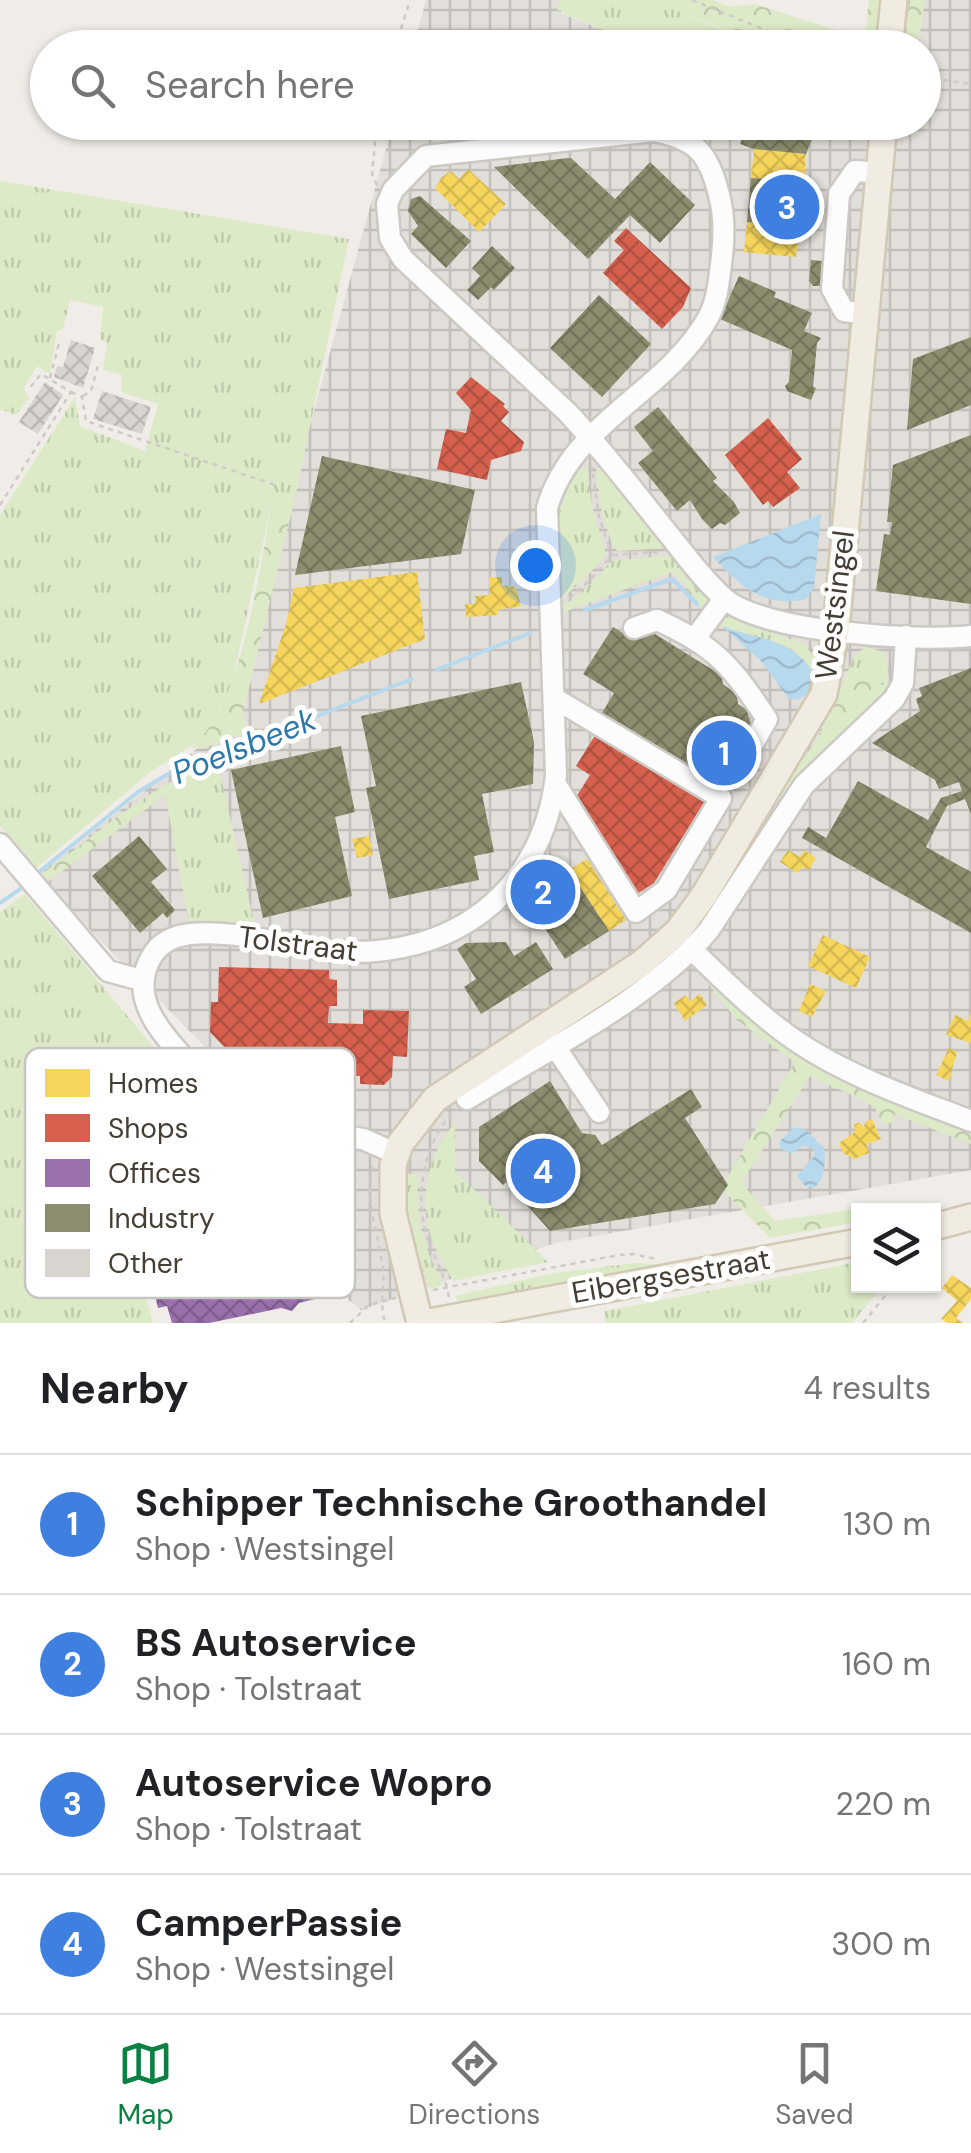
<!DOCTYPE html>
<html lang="en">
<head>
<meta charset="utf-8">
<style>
  :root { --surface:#fff; --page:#f2f2f2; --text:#202124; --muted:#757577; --line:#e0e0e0; --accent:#0b8043 }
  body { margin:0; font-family:"DM Sans",sans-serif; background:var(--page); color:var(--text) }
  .controls { position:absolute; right:30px; bottom:30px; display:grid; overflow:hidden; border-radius:0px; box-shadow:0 2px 8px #0004 }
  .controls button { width:90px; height:90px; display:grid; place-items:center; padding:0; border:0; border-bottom:2px solid var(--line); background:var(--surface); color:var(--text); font:50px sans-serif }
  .you { position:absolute; left:535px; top:565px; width:35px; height:35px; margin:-25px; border:8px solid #fff; border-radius:50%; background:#1a73e8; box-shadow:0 0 0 15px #1a73e833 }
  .badge { display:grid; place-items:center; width:65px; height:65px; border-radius:50%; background:var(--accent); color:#fff; font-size:32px; font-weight:700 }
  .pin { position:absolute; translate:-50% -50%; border:5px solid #fff; box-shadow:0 2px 10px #0006 }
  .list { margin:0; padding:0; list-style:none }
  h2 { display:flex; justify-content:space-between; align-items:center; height:130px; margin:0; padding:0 40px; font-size:42px }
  h2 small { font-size:32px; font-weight:400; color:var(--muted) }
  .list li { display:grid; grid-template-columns:65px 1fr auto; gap:30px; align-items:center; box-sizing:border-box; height:140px; padding:0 40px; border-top:2px solid var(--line) }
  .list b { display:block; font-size:38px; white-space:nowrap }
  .list p { margin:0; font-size:32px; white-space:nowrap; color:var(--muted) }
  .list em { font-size:32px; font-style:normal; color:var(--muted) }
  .icon { flex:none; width:55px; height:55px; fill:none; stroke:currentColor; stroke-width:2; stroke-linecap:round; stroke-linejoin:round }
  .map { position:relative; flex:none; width:971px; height:1323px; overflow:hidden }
  .search { position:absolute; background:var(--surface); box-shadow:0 2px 8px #0004; left:30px; right:30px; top:30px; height:110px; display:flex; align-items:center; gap:25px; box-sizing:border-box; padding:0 35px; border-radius:55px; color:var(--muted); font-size:38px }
  .sheet { height:690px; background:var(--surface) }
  nav { display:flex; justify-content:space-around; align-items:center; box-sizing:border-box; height:140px; border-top:2px solid var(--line); background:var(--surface); font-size:28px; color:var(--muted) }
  nav a { display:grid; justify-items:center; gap:5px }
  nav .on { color:var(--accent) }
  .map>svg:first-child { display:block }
</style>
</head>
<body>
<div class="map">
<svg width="971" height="1323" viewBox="0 0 971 1323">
  <defs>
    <pattern id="industrial-grid" width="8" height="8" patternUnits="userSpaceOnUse" patternTransform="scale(2.5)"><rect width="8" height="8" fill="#e2ded9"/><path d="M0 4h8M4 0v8" fill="none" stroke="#c3c0bb"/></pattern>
    <pattern id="grass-tufts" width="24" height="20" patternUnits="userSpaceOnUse" patternTransform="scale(2.5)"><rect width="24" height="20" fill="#ddeac7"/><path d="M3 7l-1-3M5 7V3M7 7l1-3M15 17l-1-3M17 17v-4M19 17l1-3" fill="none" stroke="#bfcaac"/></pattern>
    <pattern id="forest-crowns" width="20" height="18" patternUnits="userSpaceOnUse" patternTransform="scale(2.5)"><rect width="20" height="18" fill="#ddeac7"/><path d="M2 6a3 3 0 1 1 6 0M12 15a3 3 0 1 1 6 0" fill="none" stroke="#bfcaac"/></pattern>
    <pattern id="water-waves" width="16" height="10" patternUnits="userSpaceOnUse" patternTransform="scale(2.5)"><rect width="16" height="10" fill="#b7d9ee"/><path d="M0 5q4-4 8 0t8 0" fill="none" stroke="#9fbbcd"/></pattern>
    <pattern id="homes-cross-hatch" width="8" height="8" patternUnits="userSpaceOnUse" patternTransform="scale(2.5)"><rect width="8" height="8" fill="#f6d55c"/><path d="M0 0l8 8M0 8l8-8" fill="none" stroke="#d4b851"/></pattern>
    <pattern id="shops-cross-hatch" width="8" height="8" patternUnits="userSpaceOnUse" patternTransform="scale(2.5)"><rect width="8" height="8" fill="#d6604d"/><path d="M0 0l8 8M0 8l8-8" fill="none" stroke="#af5141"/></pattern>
    <pattern id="offices-cross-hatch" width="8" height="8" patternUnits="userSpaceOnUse" patternTransform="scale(2.5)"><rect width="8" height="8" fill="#9970ab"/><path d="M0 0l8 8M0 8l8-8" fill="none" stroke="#7f5d8c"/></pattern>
    <pattern id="industry-cross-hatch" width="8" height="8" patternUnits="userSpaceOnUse" patternTransform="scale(2.5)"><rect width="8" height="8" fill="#8c8c6e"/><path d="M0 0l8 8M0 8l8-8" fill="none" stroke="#74745b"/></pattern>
    <pattern id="building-cross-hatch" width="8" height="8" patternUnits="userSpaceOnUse" patternTransform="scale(2.5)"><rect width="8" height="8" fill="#d8d4cf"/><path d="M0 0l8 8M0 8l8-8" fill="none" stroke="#bbb7b2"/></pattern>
  </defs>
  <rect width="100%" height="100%" fill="#f0ede8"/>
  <!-- industrial -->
  <path fill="url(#industrial-grid)" d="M426 0H561L558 12 646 47 413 48Z
    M905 0H971V1170L555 1243 361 1310 278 1243 264 1107 37 876 228 724 393 123 924 122V48L902 47Z"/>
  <!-- grass -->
  <path fill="url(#grass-tufts)" d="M561 0H651L723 30 716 47H646L557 11Z
    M0 181 349 239 295 498 274 492 231 688 203 738 149 773 35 869 0 826V515L75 397 80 426 145 451 158 404 121 392 122 375 103 370 107 342 100 339 103 307 70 300 63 329 57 331 50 374 37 366 24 388 29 398 16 415 0 409Z
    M580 467 588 468 591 502 606 554 588 576 558 602C557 562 542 494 580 467Z
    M604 467 670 548 618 551 613 547 602 514 596 468Z
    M676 555 722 607 757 628 805 644 814 658 812 671C788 631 754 647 721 625 699 611 692 587 672 572L564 612 563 607 593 582 611 561Z
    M866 647 881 651 888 662 887 686 845 678 855 655Z
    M219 769 256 931 190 927 165 795Z
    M25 894 209 1113 201 1127 107 1150 153 1323H0V912Z
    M455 1123V1171L548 1262 453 1281C446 1267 436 1252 431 1237 418 1199 429 1152 455 1123Z
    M407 1174H417C417 1218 421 1242 442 1281L441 1286 430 1289 408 1226Z
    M858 1262V1286H883L852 1323H605V1311Z
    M634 1263 669 1265 460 1305 455 1296 549 1274Z"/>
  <!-- forest -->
  <path fill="url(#forest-crowns)" d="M651 0H713L729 7 754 4 865 39 869 0H885L880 43 866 39 864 48 716 47 723 29Z
    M910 0H925L918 47H905Z
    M274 492 295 498 243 713 247 732 201 749 192 747C245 702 260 560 274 492Z
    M845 678 887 686 877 707 781 802 783 791 820 734Z
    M216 761 219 769 165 795 49 881 42 874C99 833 150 785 216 761Z
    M692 963 782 1037 971 1127V1144L894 1114 893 1122 884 1125 875 1108 863 1100 810 1076 741 1183 775 1221 864 1208 877 1210H858V1222L770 1238 721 1188 795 1062 737 1020Z"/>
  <!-- water -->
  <path fill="url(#water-waves)" d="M821 514 814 588 806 599C764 609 739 585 713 557Z
    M722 626C755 639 792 638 812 671L807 694 798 700 788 698 761 661Z
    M795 1127 806 1130 824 1148C826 1161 825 1181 813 1188L805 1186 797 1176 815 1155 813 1148 803 1146 791 1154 780 1148V1141Z"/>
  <!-- homes -->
  <path fill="url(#homes-cross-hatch)" d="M754 149 806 154 804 182 751 178Z
    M468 169 506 204 479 232 435 188 442 177 451 171 459 179Z
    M747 222 799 227 796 257 744 252Z
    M417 572 425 639 259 704 286 624 294 588Z
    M489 577H502V585L516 587 521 606 497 610V615L466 617 465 604H475V596L490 595Z
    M369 836 373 855 357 858 352 839Z
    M788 850 800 857 804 850 816 858 809 870 802 867 798 873 780 862Z
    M587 859 626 920 609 931 569 870Z
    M823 935 870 957 856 988 808 966Z
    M810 984 826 991 812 1017 799 1011Z
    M700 994 707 1005 685 1021 674 1003 686 995 690 1001Z
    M971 1013V1043L946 1035 955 1015 968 1021Z
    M949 1048 957 1052 949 1081 936 1075Z
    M872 1119 881 1139 867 1144 869 1153 854 1159 843 1153 839 1143 855 1132 854 1125 859 1122 864 1128 865 1122Z
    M952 1275 971 1288V1299L956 1318 963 1323H947L941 1319 957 1301 942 1288Z"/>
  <!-- shops -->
  <path fill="url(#shops-cross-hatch)" d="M626 228 691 288 683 307 662 329 603 273 624 250 614 241Z
    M471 377 505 404 503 406 509 412 501 421 524 442 521 451 491 460 487 480 437 469 446 429 466 433 471 410 456 393Z
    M768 418 802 459 787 472 800 488 773 507 768 501 763 505 725 455Z
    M599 729 708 796 654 883 634 896 573 802 590 775 576 766Z
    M219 967 329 970V979L337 980V1006H329L328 1023 363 1024V1010L409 1011 407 1057 393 1056 392 1077 384 1085 360 1084V1076H349V1084L303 1082 300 1075 261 1074 253 1077 210 1032 211 1002H218Z"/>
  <!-- offices -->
  <path fill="url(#offices-cross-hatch)" d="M253 1177 266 1227 313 1216 315 1224 335 1219 346 1262 340 1263 346 1285 321 1291 323 1297 299 1303 292 1311 281 1308 209 1323H172L167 1306 158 1308 133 1207Z"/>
  <!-- industry -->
  <path fill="url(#industry-cross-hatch)" d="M432 33 467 47V48H427Z
    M485 37 511 47V48H480Z
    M401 122H423L419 133 402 140 398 130Z
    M451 122H499L496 129 482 124 480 129H453Z
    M708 122H734L730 133H718Z
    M749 122H799L816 129 806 154 754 149 740 144Z
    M568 158H571L615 199 650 162 695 205 660 243 630 215 588 259 494 167Z
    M751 178 804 182 801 209H791L789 226 747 222Z
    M420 196 471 241 446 268 411 234 418 226 408 211 411 199Z
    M492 246 515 268 494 290 491 287 478 300 467 290 480 276 472 268Z
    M811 260 822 261 825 265 823 286H813L809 281Z
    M739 276 776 292 774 297 812 313 804 331 821 338 817 343 813 387 816 388 811 400 787 391 785 386 789 382 792 350 720 319Z
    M599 295 651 344 602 397 550 348Z
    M971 337V405L907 430 913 359Z
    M658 407 717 478 713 481 734 502 740 513 725 525 720 523 712 529 702 519 690 500 677 511 638 463 653 451 634 427Z
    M971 435V604L876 591 884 534 890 535 892 522H887L893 465Z
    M322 456 475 490 461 554 295 575Z
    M613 627 633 639 655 634 721 675 723 684 737 695 738 704 747 710 751 726 715 784 600 716 614 693 583 674Z
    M971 668V814L965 799 947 806 926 847 971 872V933L802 838 808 827 826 838 858 781 928 820 941 798 962 791 959 782 939 789 935 780 872 743 920 711 916 699 922 696 919 688Z
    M521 682 534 742 533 784 482 794 494 852 474 856 479 880 389 899 366 788 376 786 361 716Z
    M341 746 355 812 335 817 352 896 263 918 231 770Z
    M139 836 167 869 151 882 175 910 167 918 163 913 140 933 92 876Z
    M569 870 609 931 565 959 525 898Z
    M506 942 514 956 536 942 553 969 481 1014 464 987 476 979 457 949 466 943Z
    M550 1081 582 1133 595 1135 602 1145 691 1089 702 1107 685 1118 728 1185 715 1204 550 1231 506 1182 503 1185 479 1161V1127Z"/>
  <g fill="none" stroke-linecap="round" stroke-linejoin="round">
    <!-- stream -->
    <path stroke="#b7d9ee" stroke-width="4" d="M585 610 672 579 697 604
      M436 670 530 633
      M39 872 138 792 166 775 412 679
      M0 903 20 889"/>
  </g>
  <!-- building -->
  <path fill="url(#building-cross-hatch)" d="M71 340 95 348 83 388 54 377 57 366 63 367Z
    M45 382 63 395 38 434 19 422Z
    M102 391 151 407 142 434 93 419Z"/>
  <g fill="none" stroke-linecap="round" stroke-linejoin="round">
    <defs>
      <path id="minor" d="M867 314 844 311 832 289 839 194 855 171 881 173
        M634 628 657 620C716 646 732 667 767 719L744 760
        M696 637 724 599
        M554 698 721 798 666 890 636 912 555 783
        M0 844 108 971 141 980
        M692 950C726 982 758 1015 796 1041 849 1077 912 1098 971 1121
        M554 1045 599 1112
        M467 1099C545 1051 651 999 709 930L804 785 894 699 903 683 906 636
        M284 1141 305 1191
        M395 1153 363 1139 350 1137C325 1139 291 1147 266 1141 239 1134 219 1098 202 1078 173 1044 123 1003 152 956 160 942 175 936 190 934 237 929 286 947 333 951 449 961 543 894 556 775L547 508C572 421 668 392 709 316 717 301 719 281 721 264 724 242 725 216 719 195 709 153 696 139 654 131L426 156 393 190 387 204 390 238 403 259 567 412C604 451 636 494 670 536 687 557 704 581 725 599 764 632 918 642 971 636"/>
      <path id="major" d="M889 48 894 0
        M934 1227 971 1217
        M420 1323 393 1213V1165L400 1144 435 1099 642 963 678 931 705 894 824 694 836 629 884 122
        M424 1323 858 1242"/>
    </defs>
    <!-- minor casing -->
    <use href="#minor" stroke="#ccc9c4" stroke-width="25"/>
    <!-- major casing -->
    <use href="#major" stroke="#d2c9b5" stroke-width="30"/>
    <!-- path -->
    <path stroke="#cecbc6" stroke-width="2.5" stroke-dasharray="5 5" stroke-linecap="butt" d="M692 0 810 48
      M395 48 410 0
      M924 77 971 84
      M377 185 372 174 377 122
      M50 378 60 339
      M71 392 82 397 86 421 275 485
      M83 396 91 391 99 362
      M0 505 71 392 41 374 29 389
      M613 555 660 552
      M569 598 590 580 612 555 599 517 592 467
      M373 1167C364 1203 379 1234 383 1269 385 1290 379 1300 385 1323
      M433 1290 619 1255 633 1254 656 1259
      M449 1297C445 1275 434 1258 427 1237 414 1194 424 1140 456 1109
      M350 1323 369 1305 396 1298
      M863 1323 893 1286"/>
    <!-- minor -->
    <use href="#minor" stroke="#fdfcfc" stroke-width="20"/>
    <!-- major -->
    <use href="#major" stroke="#f1ece2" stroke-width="25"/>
  </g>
  <g text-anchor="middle" stroke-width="10" stroke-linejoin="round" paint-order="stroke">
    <!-- street labels -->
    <g font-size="30" fill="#453e34" stroke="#fff">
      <text transform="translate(835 605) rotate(-83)" y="10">Westsingel</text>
      <text transform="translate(298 944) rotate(7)" y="10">Tolstraat</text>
      <text transform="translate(671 1276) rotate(-10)" y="10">Eibergsestraat</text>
    </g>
    <!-- water labels -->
    <g font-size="32" font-style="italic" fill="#2b78aa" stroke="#fff">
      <text transform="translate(244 746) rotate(-22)" y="11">Poelsbeek</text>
    </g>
  </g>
  <!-- legend -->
  <rect x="25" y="1048" width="330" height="250" rx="15" fill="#fff" stroke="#c7c5c2" stroke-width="2.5"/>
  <rect x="45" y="1069" width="45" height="28" fill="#f6d55c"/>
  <rect x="45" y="1114" width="45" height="28" fill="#d6604d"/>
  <rect x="45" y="1159" width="45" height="28" fill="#9970ab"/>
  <rect x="45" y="1204" width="45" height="28" fill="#8c8c6e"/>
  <rect x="45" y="1249" width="45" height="28" fill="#d8d4cf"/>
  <g font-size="28" fill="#453e34">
    <text x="108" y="1093">Homes</text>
    <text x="108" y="1138">Shops</text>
    <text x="108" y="1183">Offices</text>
    <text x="108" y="1228">Industry</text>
    <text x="108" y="1273">Other</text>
  </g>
</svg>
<div class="controls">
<button><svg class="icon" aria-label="layers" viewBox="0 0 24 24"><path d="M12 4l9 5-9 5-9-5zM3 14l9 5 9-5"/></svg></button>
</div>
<div class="you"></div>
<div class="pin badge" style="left:724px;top:753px;background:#3f7fe0">1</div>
<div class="pin badge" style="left:543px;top:892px;background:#3f7fe0">2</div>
<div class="pin badge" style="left:787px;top:207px;background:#3f7fe0">3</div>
<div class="pin badge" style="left:543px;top:1171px;background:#3f7fe0">4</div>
<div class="search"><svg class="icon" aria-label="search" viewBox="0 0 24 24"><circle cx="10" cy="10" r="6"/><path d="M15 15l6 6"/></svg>Search here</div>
</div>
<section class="sheet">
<h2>Nearby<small>4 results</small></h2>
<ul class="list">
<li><span class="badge" style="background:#3f7fe0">1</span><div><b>Schipper Technische Groothandel</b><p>Shop · Westsingel</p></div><em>130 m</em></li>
<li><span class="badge" style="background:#3f7fe0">2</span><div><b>BS Autoservice</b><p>Shop · Tolstraat</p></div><em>160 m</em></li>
<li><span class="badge" style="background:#3f7fe0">3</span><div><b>Autoservice Wopro</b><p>Shop · Tolstraat</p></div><em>220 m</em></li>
<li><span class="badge" style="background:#3f7fe0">4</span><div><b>CamperPassie</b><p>Shop · Westsingel</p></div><em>300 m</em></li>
</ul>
</section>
<nav>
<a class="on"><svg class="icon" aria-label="map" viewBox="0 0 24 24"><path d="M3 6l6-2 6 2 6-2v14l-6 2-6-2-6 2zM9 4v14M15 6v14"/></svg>Map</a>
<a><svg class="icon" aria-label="directions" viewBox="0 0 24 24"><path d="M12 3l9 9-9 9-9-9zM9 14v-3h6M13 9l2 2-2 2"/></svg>Directions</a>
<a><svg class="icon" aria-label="saved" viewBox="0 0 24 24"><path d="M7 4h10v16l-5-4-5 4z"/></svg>Saved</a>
</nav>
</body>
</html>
